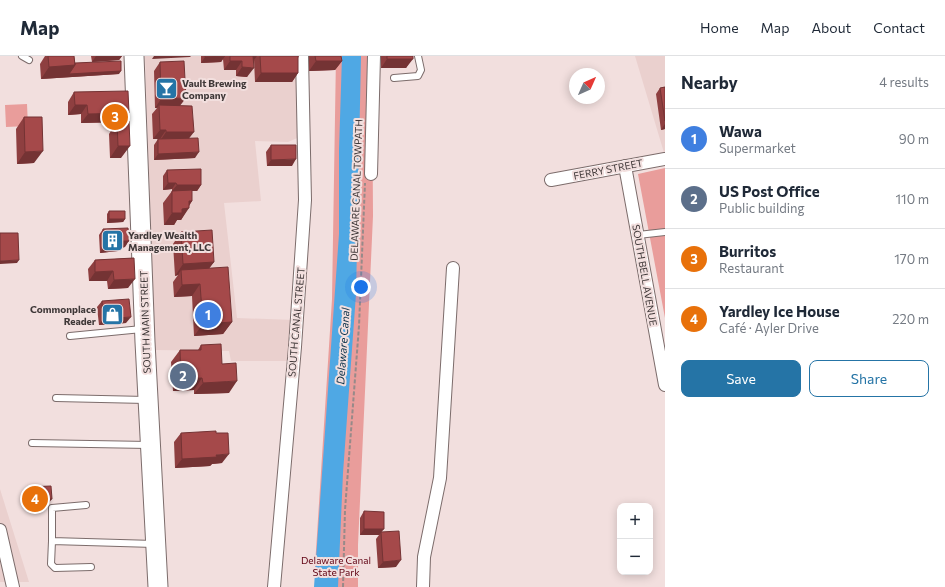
<!DOCTYPE html>
<html lang="en">
<head>
<meta charset="utf-8">
<style>
  :root { --surface:#fff; --page:#f2f2f3; --text:#1f2937; --muted:#747a83; --line:#e0e1e3; --accent:#2574a6 }
  body { margin:0; font-family:Commissioner,sans-serif; background:var(--page); color:var(--text) }
  .controls { position:absolute; right:12px; bottom:12px; display:grid; overflow:hidden; border-radius:8px; box-shadow:0 2px 10px #0003 }
  .controls button { width:36px; height:36px; display:grid; place-items:center; padding:0; border:0; border-bottom:1px solid var(--line); background:var(--surface); color:var(--text); font:20px sans-serif }
  .compass { position:absolute; left:569px; top:12px; width:36px; height:36px; border-radius:50%; background:var(--surface); box-shadow:0 2px 10px #0003; rotate:45deg }
  .you { position:absolute; left:361px; top:231px; width:14px; height:14px; margin:-10px; border:3px solid #fff; border-radius:50%; background:#1a73e8; box-shadow:0 0 0 6px #1a73e833 }
  .badge { display:grid; place-items:center; width:26px; height:26px; border-radius:50%; background:var(--accent); color:#fff; font-size:13px; font-weight:700 }
  .pin { position:absolute; translate:-50% -50%; border:2px solid #fff; box-shadow:0 1px 4px #0006 }
  .list { margin:0; padding:0; list-style:none }
  h2 { display:flex; justify-content:space-between; align-items:center; height:52px; margin:0; padding:0 16px; font-size:17px }
  h2 small { font-size:13px; font-weight:400; color:var(--muted) }
  .list li { display:grid; grid-template-columns:26px 1fr auto; gap:12px; align-items:center; box-sizing:border-box; height:60px; padding:0 16px; border-top:1px solid var(--line) }
  .list b { display:block; font-size:15px; white-space:nowrap }
  .list p { margin:0; font-size:13px; white-space:nowrap; color:var(--muted) }
  .list em { font-size:13px; font-style:normal; color:var(--muted) }
  .actions { display:flex; gap:8px; padding:12px 16px }
  .actions a { flex:1; padding:9px 0; border:1px solid var(--accent); border-radius:8px; text-align:center; font-size:14px; color:var(--accent) }
  .actions .main { background:var(--accent); color:#fff }
  .map { position:relative; flex:none; width:665px; height:531px; overflow:hidden }
  header { display:flex; align-items:center; gap:24px; box-sizing:border-box; height:56px; padding:0 20px; background:var(--surface); border-bottom:1px solid var(--line) }
  header strong { font-size:19px }
  nav { display:flex; gap:22px; margin-inline-start:auto; font-size:14px }
  main { display:flex }
  aside { flex:1; background:var(--surface) }
  .map>svg:first-child { display:block }
</style>
</head>
<body>
<header>
<strong>Map</strong>
<nav><a>Home</a><a>Map</a><a>About</a><a>Contact</a></nav>
</header>
<main>
<div class="map">
<svg width="665" height="531" viewBox="0 0 665 531">
  <rect width="100%" height="100%" fill="#f2dfde"/>
  <!-- built -->
  <path fill="#ead0ce" d="M145 0H300L302 80 288 86 255 85 261 145 224 147 237 262 294 264 291 305H231L229 295 155 294Z
    M635 0H665V100Z
    M0 433 29 526H0Z"/>
  <!-- green -->
  <path fill="#e99d9b" d="M336 0H372L373 160 358 489V531H316L315 510 332 243Z
    M27 48 28 70 6 71 5 49Z
    M665 112V262L638 118Z"/>
  <!-- water -->
  <path fill="#4fa8e4" d="M342 0H361L356 238 343 417 338 531H314L339 178V94Z"/>
  <g fill="none" stroke-linecap="round" stroke-linejoin="round">
    <defs>
      <path id="service" d="M22 0 29 4
        M394 22 418 20 421 14 418 0
        M638 179 665 176
        M70 280 142 273
        M56 342 146 344
        M32 387 149 389
        M86 449 52 452V485L154 488
        M52 485 51 508 55 512 91 511"/>
      <path id="minor" d="M625 110 665 329
        M371 118 374 0
        M551 124 665 103
        M0 474 13 531
        M274 531 295 291 305 144 302 0
        M423 531 424 501 440 422 453 212"/>
      <path id="primary" d="M134 0 145 286 158 531"/>
    </defs>
    <!-- service casing -->
    <use href="#service" stroke="#7c6c6b" stroke-width="8"/>
    <!-- minor casing -->
    <use href="#minor" stroke="#7c6c6b" stroke-width="14"/>
    <!-- primary casing -->
    <use href="#primary" stroke="#7c6c6b" stroke-width="21"/>
    <!-- path -->
    <path stroke="#978a89" stroke-width="2" stroke-dasharray="4 2" stroke-linecap="butt" d="M343 531 345 454 359 270 365 127"/>
    <!-- service -->
    <use href="#service" stroke="#fff" stroke-width="6"/>
    <!-- minor -->
    <use href="#minor" stroke="#fff" stroke-width="12"/>
    <!-- primary -->
    <use href="#primary" stroke="#fff" stroke-width="19"/>
  </g>
  <!-- wall -->
  <path fill="#8e3f40" d="M45 0H74L75 7 119 18 41 23 40 8Z
    M91 0H122L119 4 92 6Z
    M201 0H299L298 2V17L292 26H255L254 4 247 21 236 20V14H224L223 3 221 6 201 7Z
    M309 0H341L342 5 335 14 309 15Z
    M381 0H413L406 12H381Z
    M160 6 180 50 189 83 195 102 154 104V89L158 83H160H153L152 58 157 52H155L154 15Z
    M665 31V73L661 74 656 38 660 32Z
    M74 36 123 66 121 102H110L109 78 117 66 81 67V58L68 59V46Z
    M24 61 34 107 17 108 16 73Z
    M271 89 292 110H267L266 96Z
    M167 114 201 129 197 135H192V145L181 164H177L174 169H164L163 147 172 135V133L163 134V120Z
    M109 155 125 163 123 166 107 167V158Z
    M103 173 125 191 120 192 118 195 100 197 99 179Z
    M181 176 214 206 209 212 232 266 223 278 194 280 192 240 174 241 173 226 178 219 175 220 173 188Z
    M134 202 128 232 108 233 107 225H89L88 213 95 204Z
    M102 245 126 267 99 269 97 251Z
    M201 289 222 308 229 337 194 338V334L173 335 171 306 180 294H198Z
    M181 377 222 407 212 408 210 410 175 412 174 386Z
    M27 431 47 449 25 451 23 437Z
    M364 455 381 476 396 511 378 512 376 483 379 479H360V462Z"/>
  <!-- shaded-wall -->
  <path fill="#743334" d="M96 0H122L119 4 92 6Z
    M154 0H191L190 1 152 3Z
    M225 0 221 6 201 7 205 1Z
    M250 0H257L253 5Z
    M387 3H413L406 12H381Z
    M230 5H242L236 14H224Z
    M316 5H342L335 14 309 15Z
    M75 9 121 15 119 18 41 23 49 11Z
    M242 11 254 12 247 21 236 20Z
    M261 17H298L292 26H255Z
    M186 42 179 51 159 49 157 52H155L161 43Z
    M75 49H87L81 58 68 59Z
    M129 57 123 66 81 67 88 58Z
    M665 68V73L661 74Z
    M160 74H166L160 83H153Z
    M166 76H194L187 85H160Z
    M118 90H130L121 102H110Z
    M43 95 34 107 17 108 25 96Z
    M199 96 195 102 154 104 158 98Z
    M296 103 292 110H267L271 104Z
    M168 127H176L172 133 163 134Z
    M177 129H201L197 135H172Z
    M189 145H192L187 152H189L181 164H177L174 169H164L172 157 182 153Z
    M109 163H125L123 166 107 167Z
    M122 185H129L125 191 120 192 118 195 100 197 104 190Z
    M19 204 17 207 0 208V205Z
    M214 206 205 218 181 214 178 219 175 220 183 208Z
    M113 215 107 225H89L95 216Z
    M135 223 128 232 108 233 114 224Z
    M200 228 192 240 174 241 182 229Z
    M131 261 126 267 99 269 103 263Z
    M232 266 223 278 194 280 203 268Z
    M202 322 194 334 173 335 181 323Z
    M237 325 229 337 194 338 203 327Z
    M229 398 222 407 212 408 210 410 175 412 182 403 216 399Z
    M52 443 47 449 25 451 29 444Z
    M364 473H384L379 479H360Z
    M401 504 396 511 378 512 383 506Z"/>
  <!-- building -->
  <path fill="#a5494a" stroke="#743334" d="M48 0H74L75 9 49 11Z
    M205 0H225L205 1Z
    M230 0H253L254 12 242 11V5H230Z
    M260 0H298V17H261Z
    M315 0H341L342 5H316Z
    M387 0H413V3H387Z
    M121 5V15L69 18 75 9V7Z
    M184 5 186 42 161 43 160 6Z
    M665 31V65L660 32Z
    M128 35 129 57 88 58 87 49H75L74 36Z
    M159 49 192 50 194 76H166V74H160Z
    M24 61H42L43 95 25 96Z
    M129 65 130 90H118L117 66Z
    M198 82 199 96 158 98V83Z
    M271 89H296V103L271 104Z
    M201 113V129H177L176 127H168L167 114Z
    M192 134V145H189V152L182 153V157H172V135Z
    M109 155H125V163H109Z
    M128 172 129 185H122V189L104 190 103 173Z
    M212 174 214 206 183 208 181 176Z
    M0 177H18L19 204 0 205Z
    M134 202 135 223 114 224 113 215 95 216V204Z
    M228 211 232 266 203 268 200 228 182 229 181 214Z
    M129 243 131 261 103 263 102 245Z
    M221 288 222 308 236 307 237 325 203 327 202 322 181 323 180 294H201V289Z
    M216 375V377H228L229 398 216 399 217 401 182 403 181 377Z
    M51 430 52 443 29 444 27 431Z
    M364 455 384 456V473H364Z
    M399 475 401 504 383 506 381 476Z"/>
  <!-- icons -->
  <defs>
    <symbol id="bar-square" viewBox="-11 -11 22 22"><rect x="-9" y="-9" width="18" height="18" rx="4" fill="#2574a6" stroke="#f2dfde"/><path d="M-6-5H6L.8 .8V4.5H3.5V6h-7V4.5H-.8V.8Z" fill="#fff"/></symbol>
    <symbol id="building-square" viewBox="-11 -11 22 22"><rect x="-9" y="-9" width="18" height="18" rx="4" fill="#2574a6" stroke="#f2dfde"/><path d="M-4-6H4V6H1V3H-1V6H-4ZM-2.5-4.3h1.7v1.8h-1.7ZM.8-4.3h1.7v1.8H.8ZM-2.5-1h1.7V.8h-1.7ZM.8-1h1.7V.8H.8Z" fill="#fff"/></symbol>
    <symbol id="shop-square" viewBox="-11 -11 22 22"><rect x="-9" y="-9" width="18" height="18" rx="4" fill="#2574a6" stroke="#f2dfde"/><path d="M-5-2.5h2.3a2.7 3.5 0 0 1 5.4 0H5L5.5 6h-11ZM-1.5-2.5h3a1.5 2.3 0 0 0-3 0Z" fill="#fff"/></symbol>
  </defs>
  <g fill-rule="evenodd">
    <use href="#bar-square" x="154" y="20" width="25" height="25"/>
    <use href="#building-square" x="100" y="172" width="25" height="25"/>
    <use href="#shop-square" x="100" y="246" width="25" height="25"/>
  </g>
  <g text-anchor="middle" stroke-width="4" stroke-linejoin="round" paint-order="stroke">
    <!-- poi labels -->
    <g font-size="10" font-weight="bold" fill="#3f3838" stroke="#f2dfde" text-anchor="start">
      <text x="182" y="31">Vault Brewing<tspan x="182" dy="12">Company</tspan></text>
      <text x="128" y="183">Yardley Wealth<tspan x="128" dy="12">Management, LLC</tspan></text>
      <text x="96" y="257" text-anchor="end">Commonplace<tspan x="96" dy="12">Reader</tspan></text>
    </g>
    <!-- street labels -->
    <g font-size="10" fill="#3f3838" stroke="#f2dfde">
      <text transform="translate(608 113) rotate(-11)" y="4">FERRY STREET</text>
      <text transform="translate(356 134) rotate(-88)" y="4">DELAWARE CANAL TOWPATH</text>
      <text transform="translate(645 219) rotate(80)" y="4">SOUTH BELL AVENUE</text>
      <text transform="translate(145 266) rotate(-92)" y="4">SOUTH MAIN STREET</text>
      <text transform="translate(296 266) rotate(-85)" y="4">SOUTH CANAL STREET</text>
    </g>
    <!-- park labels -->
    <g font-size="10" fill="#600212" stroke="#f2dfde">
      <text x="336" y="508">Delaware Canal<tspan x="336" dy="12">State Park</tspan></text>
    </g>
    <!-- water labels -->
    <g font-size="11" font-style="italic" fill="#093049" stroke="#f2dfde">
      <text transform="translate(343 290) rotate(-86)" y="4">Delaware Canal</text>
    </g>
  </g>
</svg>
<div class="controls">
<button>+</button>
<button>−</button>
</div>
<svg class="compass" viewBox="-18 -18 36 36"><path d="M0-13l5 13h-10z" fill="#e53935"/><path d="M0 13l5-13h-10z" fill="#747a83"/></svg>
<div class="you"></div>
<div class="pin badge" style="left:208px;top:259px;background:#3f7fe0">1</div>
<div class="pin badge" style="left:183px;top:320px;background:#5c6f8a">2</div>
<div class="pin badge" style="left:115px;top:61px;background:#e8710a">3</div>
<div class="pin badge" style="left:35px;top:443px;background:#e8710a">4</div>
</div>
<aside>
<h2>Nearby<small>4 results</small></h2>
<ul class="list">
<li><span class="badge" style="background:#3f7fe0">1</span><div><b>Wawa</b><p>Supermarket</p></div><em>90 m</em></li>
<li><span class="badge" style="background:#5c6f8a">2</span><div><b>US Post Office</b><p>Public building</p></div><em>110 m</em></li>
<li><span class="badge" style="background:#e8710a">3</span><div><b>Burritos</b><p>Restaurant</p></div><em>170 m</em></li>
<li><span class="badge" style="background:#e8710a">4</span><div><b>Yardley Ice House</b><p>Café · Ayler Drive</p></div><em>220 m</em></li>
</ul>
<div class="actions"><a class="main">Save</a><a>Share</a></div>
</aside>
</main>
</body>
</html>
